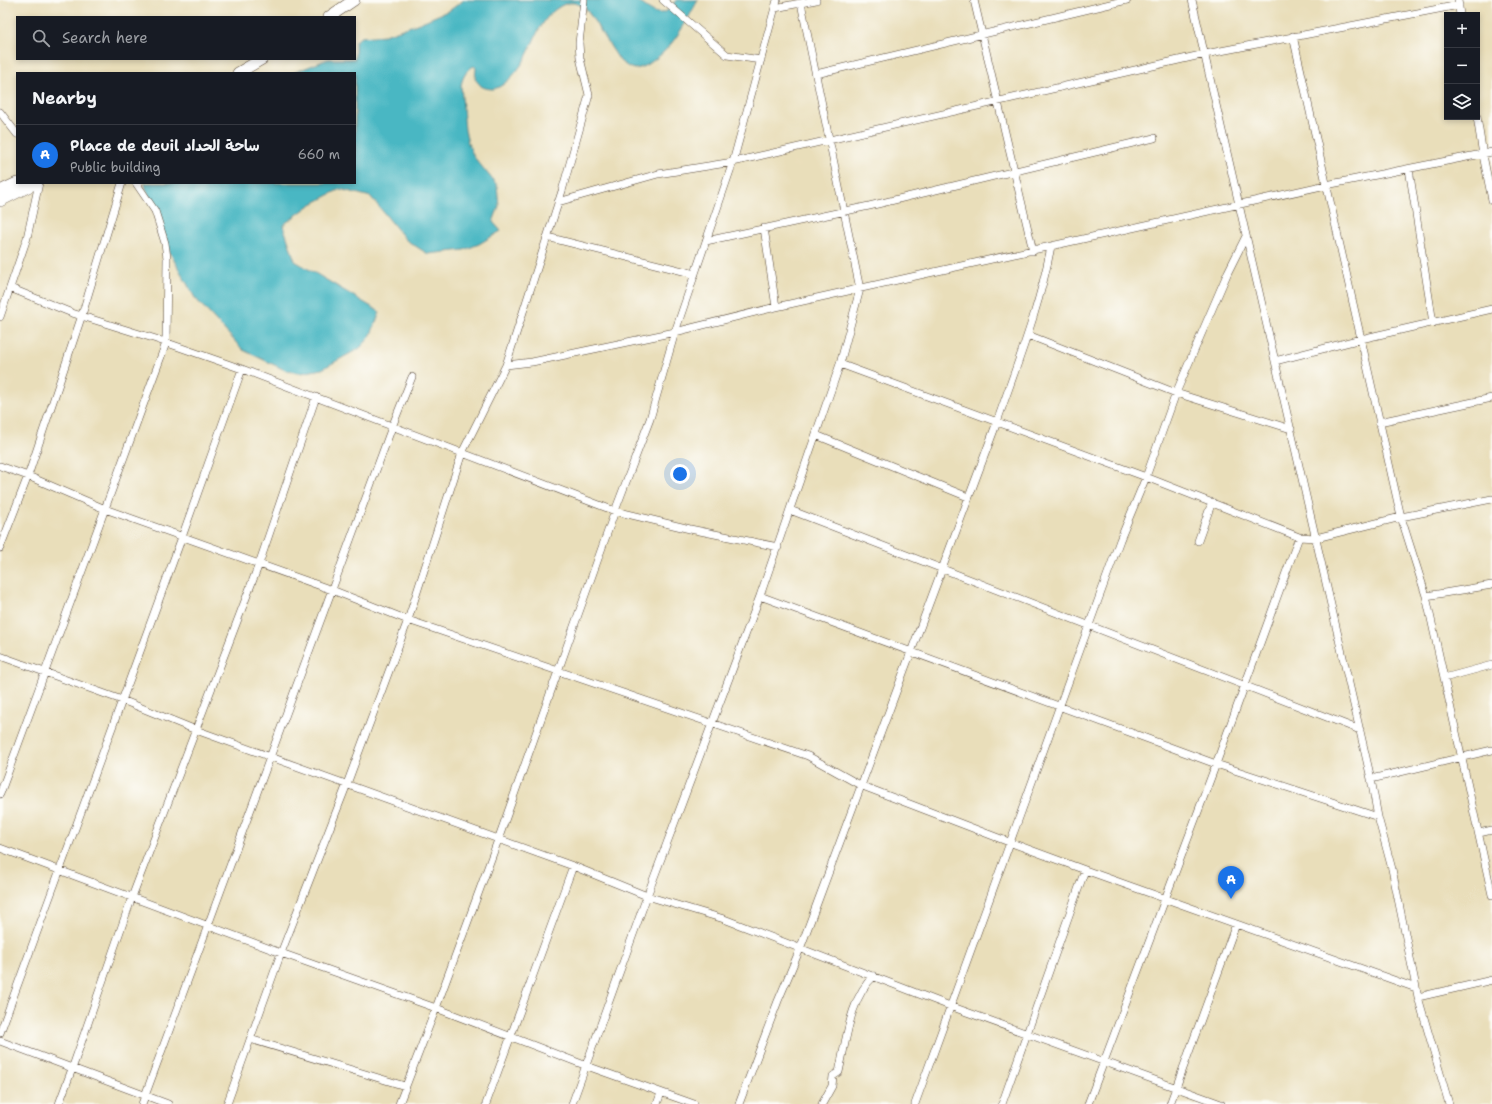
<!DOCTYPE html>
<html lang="en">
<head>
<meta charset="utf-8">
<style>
  :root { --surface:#171b24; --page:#20242c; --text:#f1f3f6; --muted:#9ea1a6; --line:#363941; --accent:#1a73e8 }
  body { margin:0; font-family:"Shantell Sans","Playpen Sans Arabic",sans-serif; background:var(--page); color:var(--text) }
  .controls { position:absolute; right:12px; top:12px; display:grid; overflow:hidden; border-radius:0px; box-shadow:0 2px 6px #0003 }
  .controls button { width:36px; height:36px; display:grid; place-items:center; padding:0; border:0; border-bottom:1px solid var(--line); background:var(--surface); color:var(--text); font:20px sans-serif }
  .you { position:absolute; left:680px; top:474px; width:14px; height:14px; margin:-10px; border:3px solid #fff; border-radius:50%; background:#1a73e8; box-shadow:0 0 0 6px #1a73e833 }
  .badge { display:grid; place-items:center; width:26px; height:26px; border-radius:50%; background:var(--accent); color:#fff; font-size:13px; font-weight:700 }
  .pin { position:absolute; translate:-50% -33px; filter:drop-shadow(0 1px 2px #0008) }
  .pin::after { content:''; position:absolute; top:21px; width:14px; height:12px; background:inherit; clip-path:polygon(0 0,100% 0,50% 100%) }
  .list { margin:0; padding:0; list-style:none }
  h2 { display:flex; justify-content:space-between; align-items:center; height:52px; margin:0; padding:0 16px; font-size:17px }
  h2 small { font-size:13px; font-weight:400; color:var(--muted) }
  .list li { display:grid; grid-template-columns:26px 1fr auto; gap:12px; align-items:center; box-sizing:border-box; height:60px; padding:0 16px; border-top:1px solid var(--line) }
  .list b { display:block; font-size:15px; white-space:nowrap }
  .list p { margin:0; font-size:13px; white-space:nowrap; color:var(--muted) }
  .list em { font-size:13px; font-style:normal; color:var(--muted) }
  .icon { flex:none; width:22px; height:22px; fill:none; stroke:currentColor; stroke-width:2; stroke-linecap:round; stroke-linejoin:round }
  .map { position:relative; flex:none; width:1492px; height:1104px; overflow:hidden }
  .search { position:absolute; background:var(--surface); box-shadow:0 2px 6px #0003; left:16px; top:16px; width:340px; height:44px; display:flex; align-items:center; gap:10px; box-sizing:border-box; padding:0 14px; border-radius:0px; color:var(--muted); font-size:15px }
  .panel { position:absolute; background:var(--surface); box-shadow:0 2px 6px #0003; left:16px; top:72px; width:340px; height:112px; border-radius:0px }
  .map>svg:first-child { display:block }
</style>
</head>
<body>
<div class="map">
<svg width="1492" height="1104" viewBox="0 0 1492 1104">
  <rect width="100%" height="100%" fill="#fdfcf7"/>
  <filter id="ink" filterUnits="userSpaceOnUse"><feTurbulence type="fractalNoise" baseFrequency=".025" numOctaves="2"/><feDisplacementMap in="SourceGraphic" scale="8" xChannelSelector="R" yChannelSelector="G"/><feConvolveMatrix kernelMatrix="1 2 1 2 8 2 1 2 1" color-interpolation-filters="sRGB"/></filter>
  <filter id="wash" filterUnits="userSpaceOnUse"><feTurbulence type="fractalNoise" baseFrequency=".012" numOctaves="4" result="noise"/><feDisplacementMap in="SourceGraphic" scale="16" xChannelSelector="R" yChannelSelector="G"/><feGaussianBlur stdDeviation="0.9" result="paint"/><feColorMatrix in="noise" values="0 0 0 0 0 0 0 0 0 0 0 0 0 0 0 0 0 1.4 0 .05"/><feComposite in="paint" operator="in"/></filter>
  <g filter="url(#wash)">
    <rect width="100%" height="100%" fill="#e9deba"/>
    <!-- water -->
    <path fill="#49b7c3" stroke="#427070" d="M464 0H636C653 11 662 23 676 0H698C685 24 671 52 646 65 642 67 638 69 634 69 629 68 624 64 620 61L587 10C581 4 573 1 565 4 557 7 549 14 544 22 536 32 533 44 527 55 522 66 506 87 493 89 488 89 484 88 481 86L475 79 476 68 474 66C467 69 462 78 461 86L465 130 468 143 474 157 497 185 499 206 493 222 501 231 479 244 464 250 428 254 406 240 371 197 340 189 310 205 283 225 295 261 380 312 370 337 360 348 322 369 301 373 287 371 243 350 195 298 170 253 157 214 146 189 145 183H355V73H293L328 59H355V41L361 37 385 35 417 24 450 10Z"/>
  </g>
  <g filter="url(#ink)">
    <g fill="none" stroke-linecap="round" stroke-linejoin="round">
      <defs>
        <path id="minor" d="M663 0 727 55 761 60
          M974 0 1033 251
          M1192 0 1371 779 1378 817 1392 869 1418 997 1449 1104
          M1458 0 1460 15
          M775 8 816 0
          M1293 36 1401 517 1426 596 1492 895
          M816 74 1127 0
          M0 112 17 134
          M1477 117 1483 155 1492 200
          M1409 169 1433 323
          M558 202 658 174 733 162 1205 54 1459 5
          M764 228 776 307
          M547 237 695 274
          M706 241 869 206 1154 138
          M10 288 72 313 156 339 242 369 615 511 690 529 778 547
          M0 317 27 238 39 183
          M1028 335 1176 393 1291 429
          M1275 361 1361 339 1492 309
          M840 364 1146 477 1299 537 1316 538 1401 517 1492 499
          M506 365 562 191 589 95 580 58 579 43 584 0
          M1379 422 1492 398
          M816 435 968 497
          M0 466 28 476 105 509 332 590 408 620 808 756 860 785 1009 842 1085 870 1416 988
          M790 510 1360 730
          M1198 541 1212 502
          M0 548 28 476 82 315 122 183
          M760 596 1216 764 1378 817
          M1426 596 1492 585
          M0 656 122 700 196 730 573 866 647 896 724 919 950 1006 1221 1104
          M1444 678 1492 665
          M1371 779 1492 750
          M0 794 166 343 167 258 165 243 155 211 136 183
          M1479 833 1492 830
          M0 848 281 953 436 1008 587 1066 694 1104
          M1418 997 1492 980
          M0 1033 182 537 242 369
          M250 1039 405 1086
          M0 1041 168 1104
          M59 1104 72 1069 132 897 259 564 316 397
          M142 1104 392 427 412 377
          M227 1104 281 953 347 784 408 620 462 453 506 365 532 362 675 332 776 307 1326 185 1492 152
          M399 1104 436 1008 498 840 615 511 650 419 675 332 733 162 777 0
          M486 1104 573 866
          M572 1104 647 896 760 596 840 364 860 289 801 3
          M657 1104 661 1093
          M739 1104 778 1001 800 949 997 422C1017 364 1040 307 1051 246
          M822 1104 832 1086 833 1076 839 1072C846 1042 850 997 874 976
          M915 1104 1120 540 1146 477 1176 393 1228 272 1246 236
          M1002 1104 1085 870
          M1088 1104 1216 764 1299 537
          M1170 1104 1236 924"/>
        <path id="trunk" d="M329 17 354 0
          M238 73 262 59
          M0 191 17 183
          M0 201 36 183"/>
      </defs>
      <!-- minor casing -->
      <use href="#minor" stroke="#554535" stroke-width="8"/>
      <!-- trunk casing -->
      <use href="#trunk" stroke="#554535" stroke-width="12"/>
      <!-- minor -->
      <use href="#minor" stroke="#fff" stroke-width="7"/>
      <!-- trunk -->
      <use href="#trunk" stroke="#fff" stroke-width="11"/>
    </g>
  </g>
</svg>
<div class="controls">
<button>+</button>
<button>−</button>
<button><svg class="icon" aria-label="layers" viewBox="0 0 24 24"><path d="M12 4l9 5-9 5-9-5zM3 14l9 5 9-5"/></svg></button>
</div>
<div class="you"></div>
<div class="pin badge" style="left:1231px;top:899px">A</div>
<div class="search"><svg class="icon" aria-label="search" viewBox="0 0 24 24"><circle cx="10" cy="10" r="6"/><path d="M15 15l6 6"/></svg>Search here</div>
<section class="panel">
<h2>Nearby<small></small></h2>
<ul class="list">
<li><span class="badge">A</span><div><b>Place de deuil ساحة الحداد</b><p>Public building</p></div><em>660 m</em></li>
</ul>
</section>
</div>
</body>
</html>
